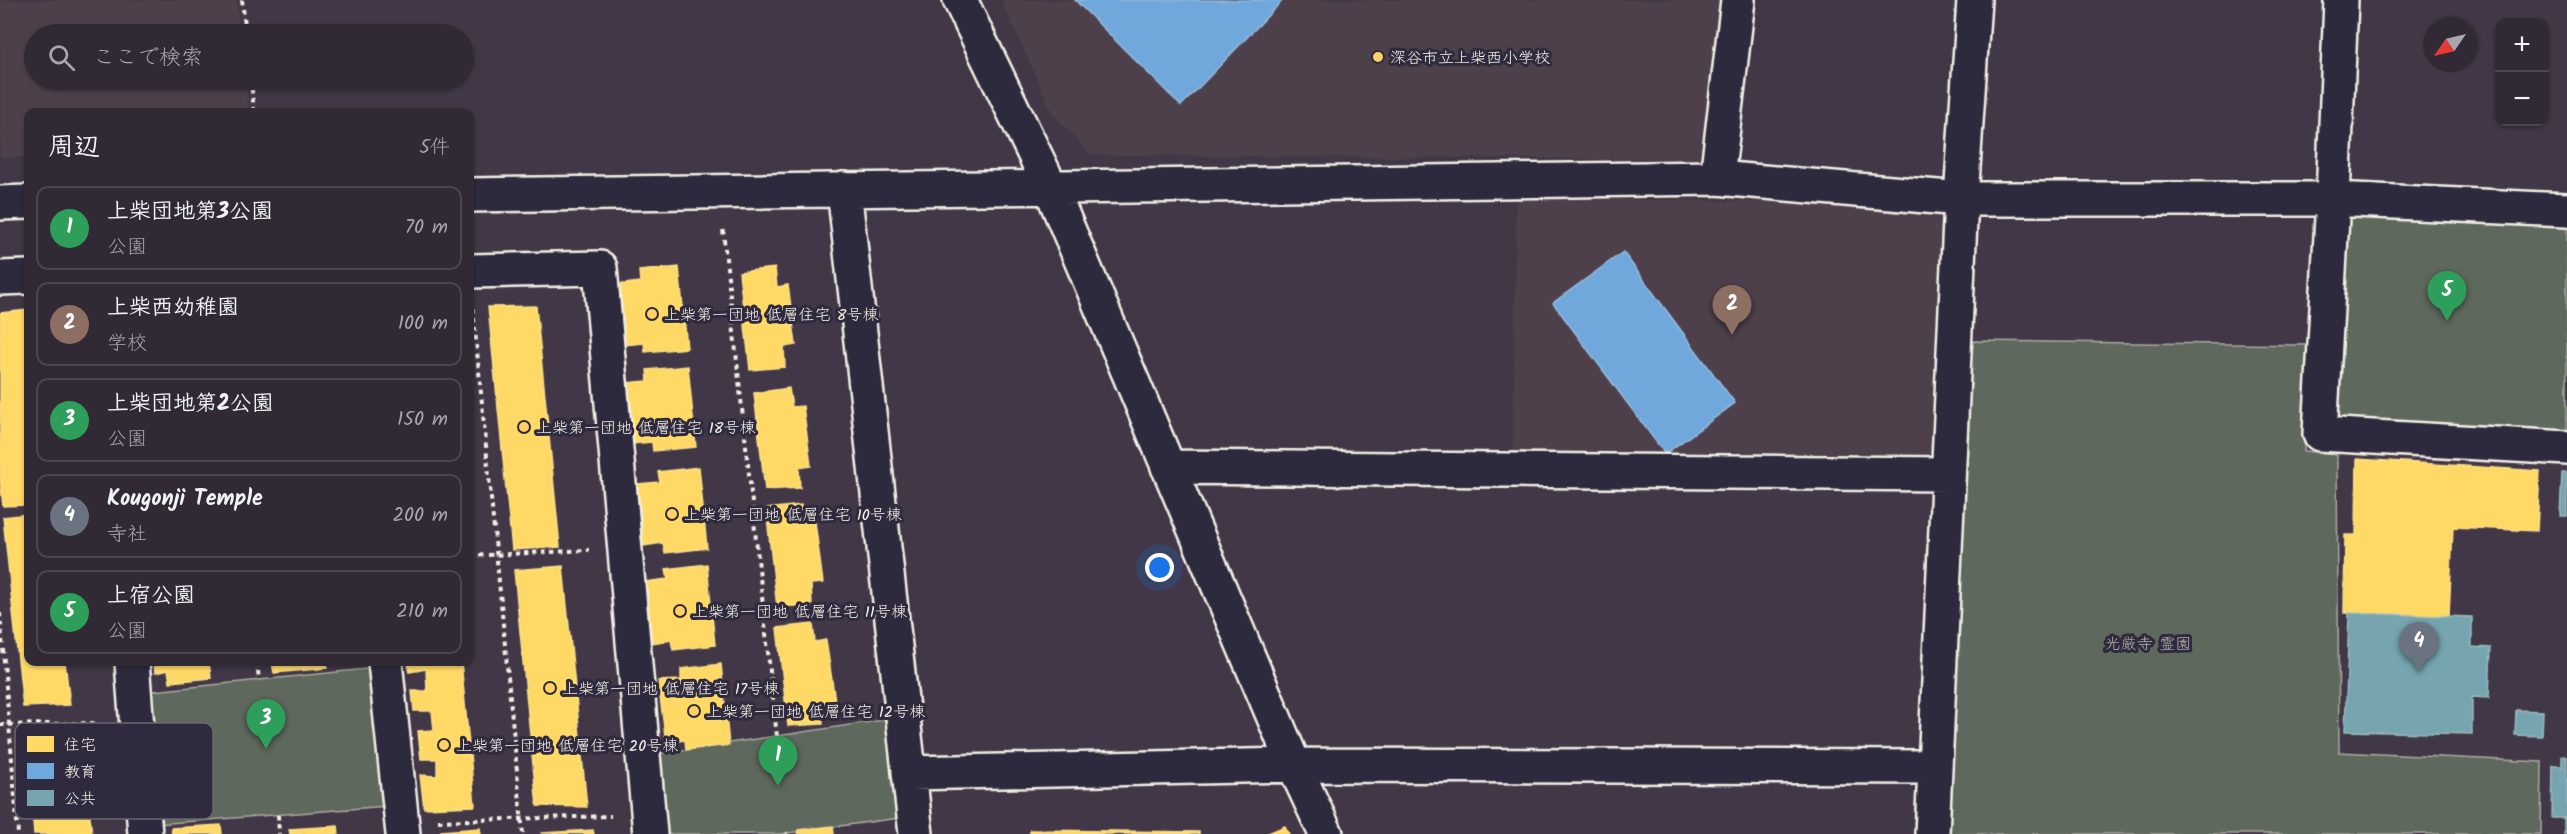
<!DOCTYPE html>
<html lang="ja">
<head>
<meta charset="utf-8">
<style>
  :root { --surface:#312934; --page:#39313c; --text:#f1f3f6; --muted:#a8a6ac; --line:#4c454f; --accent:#ffd166 }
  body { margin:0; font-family:Kalam,"Klee One",sans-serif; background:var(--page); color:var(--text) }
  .controls { position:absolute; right:18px; top:18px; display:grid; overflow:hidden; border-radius:12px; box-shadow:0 2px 4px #0004 }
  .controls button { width:54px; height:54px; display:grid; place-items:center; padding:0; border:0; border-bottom:2px solid var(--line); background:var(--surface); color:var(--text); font:30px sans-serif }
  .compass { position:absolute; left:2423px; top:18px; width:54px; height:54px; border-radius:50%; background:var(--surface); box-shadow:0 2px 4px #0004; rotate:236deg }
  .you { position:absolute; left:1160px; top:568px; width:21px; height:21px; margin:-15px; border:4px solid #fff; border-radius:50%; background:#1a73e8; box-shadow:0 0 0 9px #1a73e833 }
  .badge { display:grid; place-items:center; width:39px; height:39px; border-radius:50%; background:var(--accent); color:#fff; font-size:20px; font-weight:700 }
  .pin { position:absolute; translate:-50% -50px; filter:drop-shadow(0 2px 3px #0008) }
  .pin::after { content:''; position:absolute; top:32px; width:21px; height:18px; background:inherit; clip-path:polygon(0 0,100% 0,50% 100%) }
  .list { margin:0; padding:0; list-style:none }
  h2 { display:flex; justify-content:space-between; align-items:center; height:78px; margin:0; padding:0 24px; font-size:26px }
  h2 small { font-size:20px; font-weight:400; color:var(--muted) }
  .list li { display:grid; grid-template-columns:39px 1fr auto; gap:18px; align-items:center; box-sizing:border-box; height:84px; margin:0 12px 12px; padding:0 12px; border:2px solid var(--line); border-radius:12px }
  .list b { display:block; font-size:22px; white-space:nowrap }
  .list p { margin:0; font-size:20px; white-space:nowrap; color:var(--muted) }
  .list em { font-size:20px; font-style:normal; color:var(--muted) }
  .icon { flex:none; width:33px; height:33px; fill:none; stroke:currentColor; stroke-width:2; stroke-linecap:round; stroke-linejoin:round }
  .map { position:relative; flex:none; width:2567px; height:834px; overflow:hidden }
  .search { position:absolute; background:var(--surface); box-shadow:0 2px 4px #0004; left:24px; top:24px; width:450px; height:66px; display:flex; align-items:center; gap:15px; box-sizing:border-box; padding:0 21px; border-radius:33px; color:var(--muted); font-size:22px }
  .panel { position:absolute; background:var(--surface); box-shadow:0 2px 4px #0004; left:24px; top:108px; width:450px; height:558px; border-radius:12px }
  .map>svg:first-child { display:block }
</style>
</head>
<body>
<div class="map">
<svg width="2567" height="834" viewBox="0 0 2567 834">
  <rect width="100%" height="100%" fill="#413746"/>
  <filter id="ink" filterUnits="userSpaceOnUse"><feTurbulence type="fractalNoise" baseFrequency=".0167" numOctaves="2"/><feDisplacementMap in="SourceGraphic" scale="12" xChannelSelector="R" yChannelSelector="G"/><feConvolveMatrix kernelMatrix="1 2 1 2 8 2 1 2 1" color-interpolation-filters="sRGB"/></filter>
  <g filter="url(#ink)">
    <!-- built -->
    <path fill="#4e404c" d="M0 0H236L240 34H34V80H245L249 112H28V157H0Z
      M1001 0H1729V160L1091 155 1053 114Z
      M1516 198 1955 204 1944 469 1513 466Z"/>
    <!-- green -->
    <path fill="#5f685c" stroke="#aaaca2" stroke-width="1.5" d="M2333 199 2567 209V448L2320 434Z
      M1970 341 2310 345 2304 451 2337 454 2339 752 2542 762 2541 834H1949Z
      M386 667 400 805 144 825 134 693Z
      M903 717 914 816 780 834H649L643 756Z"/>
    <!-- homes -->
    <path fill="#ffd966" stroke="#fce08d" stroke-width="1.5" d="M679 267 687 348 645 352 644 343 624 345 617 285 640 282 639 271Z
      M775 268 777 287 788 285 796 345 784 347 785 367 750 370 739 272Z
      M536 306 560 547 512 550 488 307Z
      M28 310V505L3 506 0 480V313Z
      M688 366 696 447 653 451 652 442 632 444 625 383 648 381 647 370Z
      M789 388 792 407 803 406 811 466 799 468 800 488 765 490 754 393Z
      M2357 459 2540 471 2537 531 2453 527 2449 616 2344 613 2345 535H2356Z
      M699 467 707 548 665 553 663 543 644 546 637 484 660 482 658 472Z
      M801 505 804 523 815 522 823 583 811 584 812 605 777 607 766 509Z
      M28 514V662H65L70 705 23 707 3 517Z
      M707 564 715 645 673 650 671 640 652 643 645 582 668 579 666 569Z
      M563 566 587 807 537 806 514 570Z
      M813 624 815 642 826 640 835 701 822 703 823 724 788 726 777 628Z
      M154 662H209L211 678 170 682 168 670 155 673Z
      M272 662H327V668L274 673Z
      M408 662H461L475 806 424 808 420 775 437 776V759H421L418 731 434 730 432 711H414L412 691H427L426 669 409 672Z
      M721 664 729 745 686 750 685 740 666 743 658 681 681 680V669Z
      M81 740 92 834H34L27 744Z
      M221 825 222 834H172L171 828Z
      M338 826 339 834H290L289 829Z
      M833 826 834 834H798V830Z
      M1285 826 1289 834H1266Z
      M480 828 481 834H441V831Z
      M593 830 594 834 541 833Z
      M1030 830 1199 832V834H1030Z
      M1030 830 1199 832V834H1030Z"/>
    <!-- schools -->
    <path fill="#6fa8dc" stroke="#97bee0" stroke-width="1.5" d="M1075 0H1283L1181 106Z
      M1623 252 1735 403 1665 454 1553 303Z"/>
    <!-- public -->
    <path fill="#76a5af" stroke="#9cbcc0" stroke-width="1.5" d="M2562 473H2567V516H2560Z
      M2349 613 2472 617V647L2491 648 2489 698 2472 697V734L2345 731Z
      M2516 710 2543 711 2542 736 2515 735Z
      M2562 756H2567V818H2552L2553 766H2562Z
      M2564 819H2567V834H2564Z"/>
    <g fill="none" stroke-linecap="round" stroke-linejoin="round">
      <defs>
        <path id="minor" d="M960 0 1050 186 1294 765 1326 834
          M2341 0 2333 199 2320 434 2567 448
          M1717 178 1738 0
          M844 189 916 834
          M470 195 1717 178 1961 199H2333L2567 210
          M0 203 28 202
          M470 271 600 268 650 834
          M0 278 28 277
          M1168 467 1948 474
          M132 662 145 834
          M385 662 403 834
          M909 773 1294 765 1934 767
          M1932 834 1961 199 1974 0"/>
      </defs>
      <!-- minor casing -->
      <use href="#minor" stroke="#f4f1e8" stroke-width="38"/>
      <!-- path -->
      <path stroke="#f4f1e8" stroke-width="4" stroke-dasharray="4.5 4.5" stroke-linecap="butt" d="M242 0 246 34
        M251 80 254 112
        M723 230 777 737
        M473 309 523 834
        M470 556 589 550
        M0 613 18 834
        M257 662 259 680
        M0 725 98 723
        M278 815 279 834
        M438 821 611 816
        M786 833 787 834"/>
      <!-- minor -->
      <use href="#minor" stroke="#2f2a3d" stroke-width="33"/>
    </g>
  </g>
  <!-- markers -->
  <g fill="#ffd166" stroke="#2f2a3d" stroke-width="2">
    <circle cx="1378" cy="57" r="6"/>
    <circle cx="652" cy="314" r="6"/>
    <circle cx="524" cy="427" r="6"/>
    <circle cx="672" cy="514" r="6"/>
    <circle cx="680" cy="611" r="6"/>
    <circle cx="550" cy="688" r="6"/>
    <circle cx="694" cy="711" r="6"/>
    <circle cx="444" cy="745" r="6"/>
  </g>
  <g text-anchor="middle" stroke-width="6" stroke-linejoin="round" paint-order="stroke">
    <!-- poi labels -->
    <g font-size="16" fill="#f4f1e8" stroke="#2f2a3d" text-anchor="start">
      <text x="1390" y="63">深谷市立上柴西小学校</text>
      <text x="664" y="320">上柴第一団地 低層住宅 8号棟</text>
      <text x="536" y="433">上柴第一団地 低層住宅 18号棟</text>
      <text x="684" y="520">上柴第一団地 低層住宅 10号棟</text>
      <text x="692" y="617">上柴第一団地 低層住宅 11号棟</text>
      <text x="562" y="694">上柴第一団地 低層住宅 17号棟</text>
      <text x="706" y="717">上柴第一団地 低層住宅 12号棟</text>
      <text x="456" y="751">上柴第一団地 低層住宅 20号棟</text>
    </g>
    <!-- park labels -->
    <g font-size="16" fill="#b1b3a9" stroke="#2f2a3d">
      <text x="2148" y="649">光厳寺 霊園</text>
    </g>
  </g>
  <!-- legend -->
  <rect x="15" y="723" width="198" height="96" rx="9" fill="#2f2a3d" stroke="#6a6670" stroke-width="1.5"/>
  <rect x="27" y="736" width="27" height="16" fill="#ffd966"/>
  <rect x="27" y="763" width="27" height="16" fill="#6fa8dc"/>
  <rect x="27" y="790" width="27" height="16" fill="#76a5af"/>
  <g font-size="16" fill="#f4f1e8">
    <text x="64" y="750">住宅</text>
    <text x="64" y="777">教育</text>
    <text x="64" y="804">公共</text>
  </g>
</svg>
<div class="controls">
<button>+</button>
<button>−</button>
</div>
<svg class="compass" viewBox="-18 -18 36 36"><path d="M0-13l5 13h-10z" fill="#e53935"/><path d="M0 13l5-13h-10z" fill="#a8a6ac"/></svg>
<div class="you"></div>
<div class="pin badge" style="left:778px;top:786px;background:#2e9e5b">1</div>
<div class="pin badge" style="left:1732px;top:335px;background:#8d6e63">2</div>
<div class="pin badge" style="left:266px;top:749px;background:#2e9e5b">3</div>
<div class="pin badge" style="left:2419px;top:672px;background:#6b7280">4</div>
<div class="pin badge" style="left:2447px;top:321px;background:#2e9e5b">5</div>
<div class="search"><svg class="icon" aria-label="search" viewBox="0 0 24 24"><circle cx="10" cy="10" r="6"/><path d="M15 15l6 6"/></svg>ここで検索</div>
<section class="panel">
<h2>周辺<small>5件</small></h2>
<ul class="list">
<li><span class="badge" style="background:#2e9e5b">1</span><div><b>上柴団地第3公園</b><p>公園</p></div><em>70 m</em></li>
<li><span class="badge" style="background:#8d6e63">2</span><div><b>上柴西幼稚園</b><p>学校</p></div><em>100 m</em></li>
<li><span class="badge" style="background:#2e9e5b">3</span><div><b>上柴団地第2公園</b><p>公園</p></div><em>150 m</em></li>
<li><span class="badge" style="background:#6b7280">4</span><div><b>Kougonji Temple</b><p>寺社</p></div><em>200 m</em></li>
<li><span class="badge" style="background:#2e9e5b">5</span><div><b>上宿公園</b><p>公園</p></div><em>210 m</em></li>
</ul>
</section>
</div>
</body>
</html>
